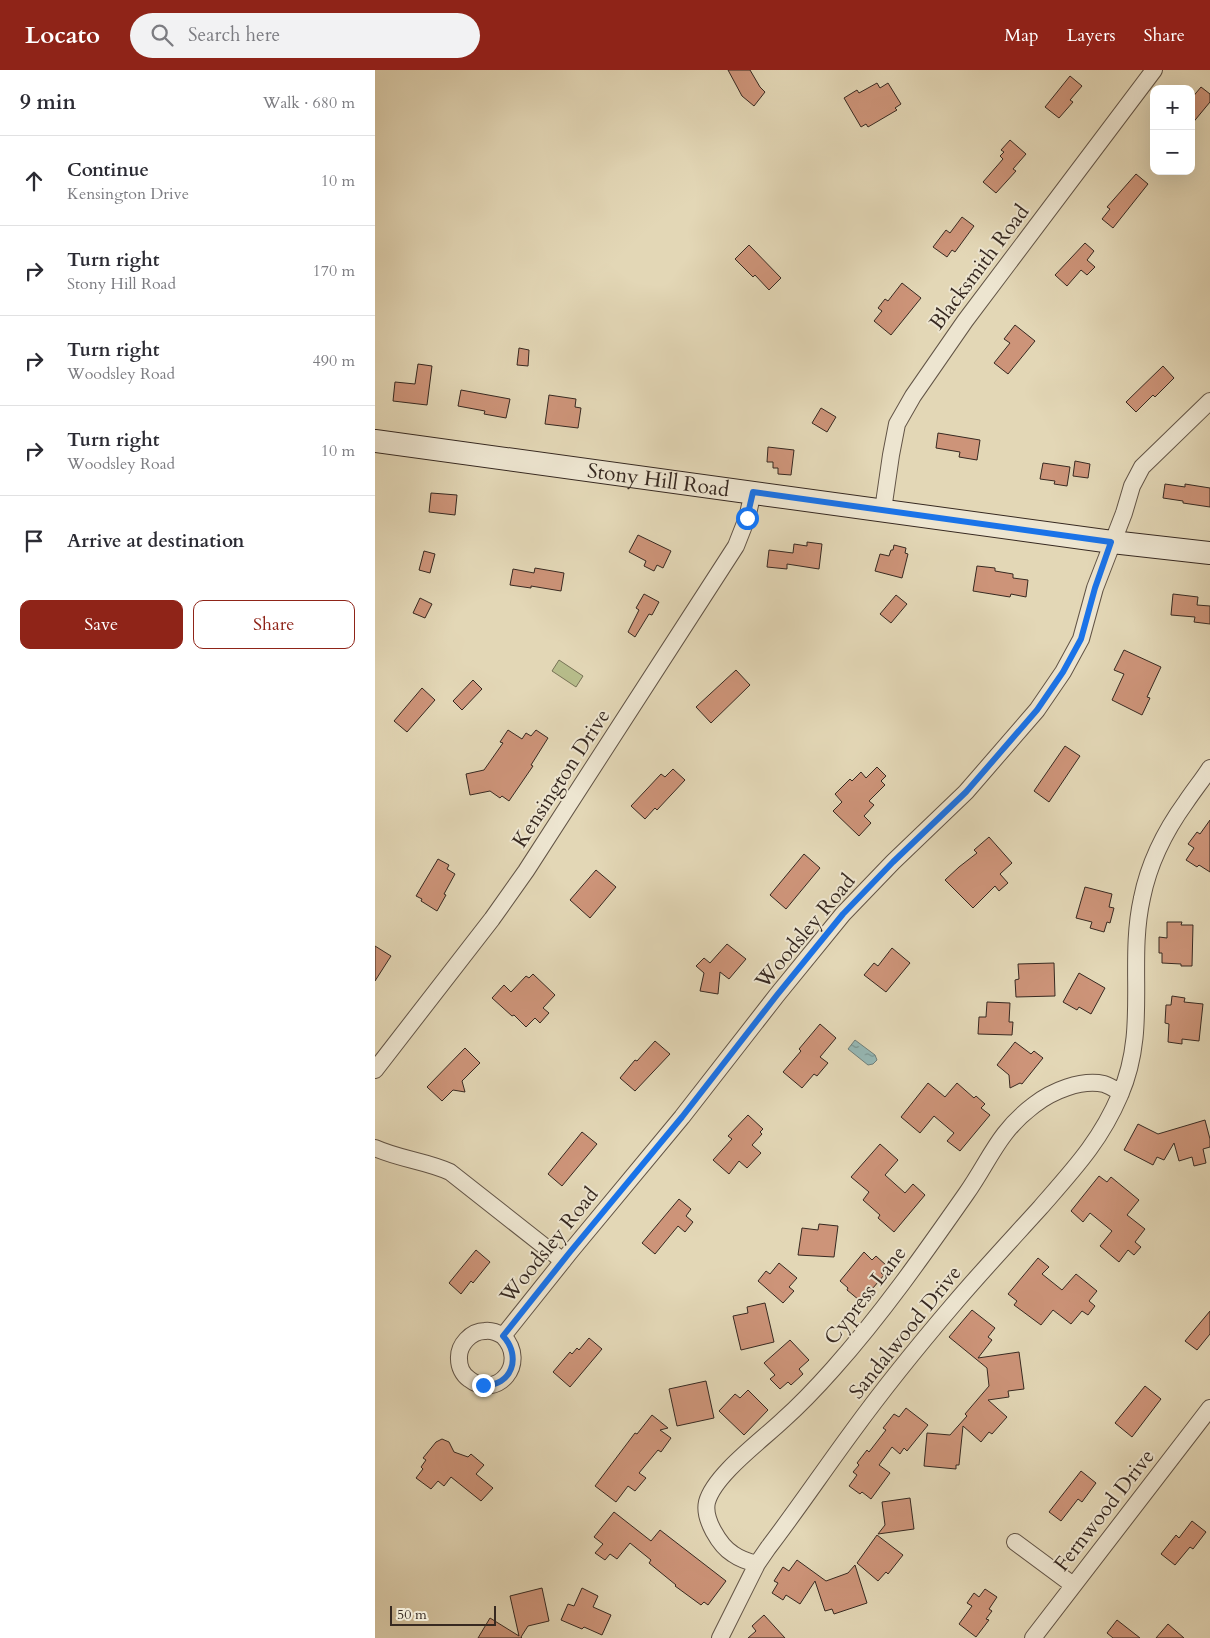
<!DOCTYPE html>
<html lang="en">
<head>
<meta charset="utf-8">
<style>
  :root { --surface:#fff; --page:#f2f2f3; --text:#2b2b33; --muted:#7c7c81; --line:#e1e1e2; --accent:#8f2418 }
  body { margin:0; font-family:Cardo,serif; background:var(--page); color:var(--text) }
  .controls { position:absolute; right:15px; top:15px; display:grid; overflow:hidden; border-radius:10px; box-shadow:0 5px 20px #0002 }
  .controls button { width:45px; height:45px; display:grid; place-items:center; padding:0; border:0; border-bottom:1px solid var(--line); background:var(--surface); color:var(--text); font:25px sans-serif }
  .scale { position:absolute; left:15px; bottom:12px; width:106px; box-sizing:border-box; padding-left:5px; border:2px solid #372921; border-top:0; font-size:14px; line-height:18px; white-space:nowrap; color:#372921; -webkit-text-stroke:4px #ede5d0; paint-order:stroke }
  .stop { position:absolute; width:15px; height:15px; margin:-11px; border:4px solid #1a73e8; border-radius:50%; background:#fff }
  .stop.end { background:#1a73e8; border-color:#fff; box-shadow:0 1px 5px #0008 }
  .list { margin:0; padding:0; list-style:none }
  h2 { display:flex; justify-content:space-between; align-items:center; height:65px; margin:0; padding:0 20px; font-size:21px }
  h2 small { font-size:16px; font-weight:400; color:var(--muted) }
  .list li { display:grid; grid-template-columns:32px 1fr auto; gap:15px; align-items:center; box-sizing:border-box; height:90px; padding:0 20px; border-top:1px solid var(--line) }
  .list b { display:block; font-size:19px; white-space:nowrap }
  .list p { margin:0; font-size:16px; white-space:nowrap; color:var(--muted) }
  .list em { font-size:16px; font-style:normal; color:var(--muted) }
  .actions { display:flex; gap:10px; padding:15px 20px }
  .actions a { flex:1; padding:11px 0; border:1px solid var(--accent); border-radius:10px; text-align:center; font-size:18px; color:var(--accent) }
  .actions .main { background:var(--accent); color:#fff }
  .icon { flex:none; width:28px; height:28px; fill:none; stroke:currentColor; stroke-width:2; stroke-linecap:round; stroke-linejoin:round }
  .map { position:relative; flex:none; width:835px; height:1568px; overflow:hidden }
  header { display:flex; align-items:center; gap:30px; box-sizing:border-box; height:70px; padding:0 25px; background:var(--accent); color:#fff }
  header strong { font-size:24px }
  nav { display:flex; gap:28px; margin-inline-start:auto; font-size:18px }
  .search { width:350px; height:45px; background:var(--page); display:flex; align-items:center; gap:12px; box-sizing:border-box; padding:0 18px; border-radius:28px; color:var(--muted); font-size:19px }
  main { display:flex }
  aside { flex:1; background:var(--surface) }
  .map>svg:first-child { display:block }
</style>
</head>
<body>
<header>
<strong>Locato</strong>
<div class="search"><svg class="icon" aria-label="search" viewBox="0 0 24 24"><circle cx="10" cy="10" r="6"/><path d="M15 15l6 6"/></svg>Search here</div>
<nav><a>Map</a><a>Layers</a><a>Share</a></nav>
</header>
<main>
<aside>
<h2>9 min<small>Walk · 680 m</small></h2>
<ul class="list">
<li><svg class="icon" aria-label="ahead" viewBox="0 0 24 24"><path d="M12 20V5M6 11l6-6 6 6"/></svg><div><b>Continue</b><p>Kensington Drive</p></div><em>10 m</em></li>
<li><svg class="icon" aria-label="right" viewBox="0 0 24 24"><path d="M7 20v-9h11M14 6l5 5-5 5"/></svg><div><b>Turn right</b><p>Stony Hill Road</p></div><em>170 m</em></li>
<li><svg class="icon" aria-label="right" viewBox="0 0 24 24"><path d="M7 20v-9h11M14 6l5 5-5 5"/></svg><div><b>Turn right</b><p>Woodsley Road</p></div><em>490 m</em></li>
<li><svg class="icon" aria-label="right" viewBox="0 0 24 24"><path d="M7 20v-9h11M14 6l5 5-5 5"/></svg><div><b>Turn right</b><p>Woodsley Road</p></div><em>10 m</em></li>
<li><svg class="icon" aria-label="arrive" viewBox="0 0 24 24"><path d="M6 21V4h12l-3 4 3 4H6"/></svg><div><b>Arrive at destination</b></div></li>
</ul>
<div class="actions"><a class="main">Save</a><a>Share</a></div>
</aside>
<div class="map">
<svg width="835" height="1568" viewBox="0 0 835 1568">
  <defs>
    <pattern id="water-ripples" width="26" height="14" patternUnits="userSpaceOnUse" patternTransform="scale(1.25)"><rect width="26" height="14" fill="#96b8b5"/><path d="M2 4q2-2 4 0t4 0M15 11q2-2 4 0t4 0" fill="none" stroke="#7b9693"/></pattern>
  </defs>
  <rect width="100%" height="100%" fill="#e3d7b6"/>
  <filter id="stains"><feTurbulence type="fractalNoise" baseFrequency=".004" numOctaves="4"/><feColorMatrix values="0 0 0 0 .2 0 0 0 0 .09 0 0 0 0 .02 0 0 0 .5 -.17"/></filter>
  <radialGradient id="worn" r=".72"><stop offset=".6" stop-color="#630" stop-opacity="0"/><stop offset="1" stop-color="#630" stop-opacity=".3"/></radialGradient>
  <!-- green -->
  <path fill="#b7bd8b" stroke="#777356" d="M184 590 208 606 201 617 177 601Z"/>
  <!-- water -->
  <path fill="url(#water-ripples)" stroke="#707f7a" d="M480 970 500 985 502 990 498 994 493 995 473 979Z"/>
  <!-- building -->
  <path fill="#cd9479" stroke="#372921" d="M353 0H375L385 17 390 22 379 36 367 26Z
    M695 6 707 16 695 30 698 32 684 48 670 37Z
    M502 13 505 18 513 13 526 34 520 38 522 40 493 57 491 54 486 57 469 28 482 20 484 23Z
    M826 17 835 24V32L816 55V29Z
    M635 70 651 84 638 99 641 101 621 123 608 112 628 89 625 86 629 82 626 80Z
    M761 104 773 114 738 158 727 149 735 139 732 137Z
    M587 147 599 156 580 182 577 180 572 187 558 177 571 160 575 163Z
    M710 173 719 181 712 190 720 197 712 205 706 200 692 216 680 205Z
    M374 175 406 208 394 220 380 205 378 207 360 189Z
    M527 213 546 228 516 265 499 251 507 241 503 238 510 229 513 231Z
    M640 255 660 271 633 304 619 293 635 273 629 269Z
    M144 278 154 280 153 296 142 295Z
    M43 294 57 296 52 335 18 331 20 312 40 314Z
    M788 296 799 308 780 327 778 325 761 342 751 332Z
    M86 320 135 329 131 348 109 344 110 341 83 336Z
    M174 325 201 329 200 337 206 338 203 358 170 354Z
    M446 338 461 347 452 362 437 353Z
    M563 363 605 370 602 390 584 387 585 382 561 378Z
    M393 377 419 380 416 405 403 404V398H398V392H392Z
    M700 391 715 394 713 408 698 406Z
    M668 393 695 397 692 416 679 414 680 411 665 409Z
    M790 414 810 417V414L835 418V437L808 433V431L788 428Z
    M56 423 82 425 80 445 54 442Z
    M263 465 296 481 288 498 282 495 279 501 269 496 271 491 254 482Z
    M432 472 447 474 444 499 412 494V499L392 497 394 480 418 483 419 474 432 476Z
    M519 475 531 478 530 483 533 484 527 508 500 501 505 484 514 486 516 480H518Z
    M49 481 60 484 55 503 44 500Z
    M602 496 620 498V501L638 504V508L653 510 651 527 636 524 635 527 598 521Z
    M160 498 189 503 186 521 156 516V518L135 515 138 499 159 503Z
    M269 524 284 532 277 545 274 544 260 567 253 562 264 540 261 538Z
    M798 524 823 527 822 535 835 536V554L819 552 820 547 796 545Z
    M521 525 532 534 516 553 505 544Z
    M45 528 57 534 50 548 38 543Z
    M749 580 786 597 772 627 775 628 767 645 737 630 749 604 739 600Z
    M361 600 375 615 336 653 321 637Z
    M98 610 107 619 87 640 78 631Z
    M47 618 60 630 32 662 19 651Z
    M133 660 147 669 151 663 156 666 161 660 173 668 156 695 158 696 134 731 127 726 125 728 115 721 95 725 91 704 109 700 128 673 125 672Z
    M690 676 705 686 674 732 659 721Z
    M502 697 511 706 506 711 510 715 494 731 499 735 489 746 496 753 484 766 458 741 467 732 460 724 475 709 477 711 486 702 491 708Z
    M298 699 310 710 282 740 280 738 270 749 256 736 286 704 290 707Z
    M835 750V802L824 795 822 797 811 790 819 778 813 774 822 762 825 764Z
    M614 767 637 793 625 804 633 813 624 821 620 816 598 838 570 810 584 797 602 783 599 780Z
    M429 784 445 798 411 839 395 825Z
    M63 789 74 795 72 799 80 804 69 824 71 825 62 841 46 831 47 829 41 826Z
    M221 800 241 817 215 848 195 830Z
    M710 817 737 824 734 837 739 838 735 853 732 852 729 862 715 858 717 852 701 848Z
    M792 852H807L806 855H818L817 896H806V894L787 893V883H784V867L792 868Z
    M352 874 371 889 354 909 345 902 343 924 325 921 329 903 321 896 329 888 335 893Z
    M0 876 16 886 0 911Z
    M517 878 535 893 511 922 489 905 499 893 503 896Z
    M679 893 680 926 641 927 640 910 644 909 643 894Z
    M704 903 730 918 716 944 704 937 702 940 688 932Z
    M158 904 180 925 168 938 174 943 165 953 160 948 151 957 139 945 137 946 117 928 129 915 136 922 151 906 154 908Z
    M797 926 810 928 809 932 828 934 824 971 807 969V974L793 972 794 954 790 953 791 935H796Z
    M612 932 635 933 634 952H638L637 965 603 964 604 947H611Z
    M445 954 461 968 445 987 453 993 442 1006 439 1004 427 1018 408 1002 426 981 424 979Z
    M280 971 295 984 260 1021 245 1008 260 990 262 991Z
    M640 972 656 984 659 981 668 988 647 1014 645 1013 635 1018 634 1005 622 995Z
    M90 978 105 993 87 1011 90 1022 78 1020 67 1031 52 1017Z
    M553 1013 570 1027 582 1013 599 1028 601 1026 610 1034 606 1038 615 1045 585 1081 572 1071 579 1063 559 1046 545 1063 526 1047Z
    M373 1045 388 1059 385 1062 387 1064 377 1075 386 1083 372 1098 364 1091 354 1104 338 1090 357 1069 353 1066Z
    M830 1050 835 1069V1077L828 1079 831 1093 819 1096 817 1087 804 1091 799 1073 789 1090 782 1087 778 1095 749 1080 763 1054 783 1064Z
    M207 1062 222 1074 187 1116 173 1104Z
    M505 1074 523 1090 510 1105 530 1123 538 1114 550 1125 519 1162 503 1148 505 1145 488 1130 494 1122 476 1107Z
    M724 1106 732 1112 736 1107 764 1130 752 1145 770 1159 760 1172 766 1177 759 1185 753 1180 744 1192 725 1176 737 1161 715 1143 708 1152 696 1141Z
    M304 1129 316 1139 311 1146 318 1152 310 1162 303 1156 280 1184 267 1173Z
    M444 1154 463 1156 459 1187 423 1185 427 1158 443 1160Z
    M101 1180 115 1192 98 1213 96 1211 86 1224 74 1213Z
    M489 1182 497 1190 501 1186 512 1196 506 1203 509 1205 498 1218 496 1216 484 1230 472 1220 473 1218 465 1211Z
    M663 1188 674 1197 667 1204 687 1220 701 1204 722 1221 714 1231 720 1236 713 1245 707 1241 696 1254 678 1240 666 1255 639 1235 642 1231 633 1224Z
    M404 1193 422 1208 414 1217 419 1221 408 1233 383 1211 391 1201 395 1204Z
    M390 1233 399 1272 366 1280 358 1246 373 1243 372 1237Z
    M597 1240 620 1258 613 1267 617 1270 603 1288 644 1282 649 1319 633 1321 634 1327 613 1330 632 1347 617 1364 614 1362 606 1372 588 1356 584 1395H581V1399L549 1396 552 1363 575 1365 592 1346 590 1344 614 1316 612 1298 574 1267Z
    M835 1241V1264L822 1280 810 1271Z
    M214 1268 227 1279 195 1317 178 1302 195 1282 197 1284 202 1278 204 1280Z
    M415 1270 434 1290 424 1299 428 1304 416 1315 413 1312 405 1319 395 1309 400 1305 389 1293Z
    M331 1311 339 1348 302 1356 294 1319Z
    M770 1316 786 1329 757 1367 740 1353Z
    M373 1320 393 1340 369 1365 344 1341 360 1324 365 1328Z
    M531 1338 553 1355 532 1381 529 1378 525 1384 517 1377 504 1395 515 1403 496 1429 487 1422 485 1424 474 1416 482 1405 478 1402 484 1395 482 1393 492 1380 494 1382 511 1360 508 1358 519 1344 524 1347Z
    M277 1345 293 1358 285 1360 296 1368 286 1382 283 1380 264 1403 271 1408 260 1421 253 1416 241 1432 220 1416 260 1363 262 1364Z
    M67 1369 74 1372 79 1382 93 1387 96 1384 109 1395 101 1404 118 1418 106 1431 76 1407 69 1416 63 1411 56 1419 41 1408 48 1399 46 1397 51 1390 48 1388 61 1372Z
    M706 1401 721 1413 707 1432 703 1429 686 1451 674 1442Z
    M535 1428 539 1459 503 1464 510 1455 507 1432Z
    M239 1442 276 1471 285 1460 351 1511 333 1535 329 1532 326 1535 300 1516 301 1515 274 1493 276 1490 255 1473 242 1489 235 1484 230 1490 220 1483 228 1474 219 1467Z
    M817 1451 831 1462 818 1479 815 1477 800 1495 786 1484 801 1465 804 1468Z
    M502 1465 528 1485 513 1504 511 1502 503 1511 482 1493Z
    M422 1490 451 1511 473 1503 480 1495 492 1533 459 1544 457 1539 450 1541 440 1511 425 1534 411 1525 408 1530 397 1523 403 1513 399 1511 408 1497 414 1501Z
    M167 1518 174 1551 153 1556 146 1567 147 1568H103L115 1548 144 1566 135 1526Z
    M207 1518 223 1526 218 1537 236 1545 227 1565 209 1557 207 1559 186 1550 193 1534 199 1536Z
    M610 1519 622 1527 614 1539 617 1541 611 1549 614 1550 601 1567 584 1554 597 1536 592 1533 599 1523 604 1527Z
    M389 1545 410 1568H373L381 1561 377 1556Z
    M742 1550 765 1568H738L732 1563Z
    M793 1554 809 1568H781Z"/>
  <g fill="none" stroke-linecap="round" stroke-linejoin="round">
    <defs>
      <path id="minor" d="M508 440 516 385 522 354 538 326 590 251 779 0
        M0 1000 117 849 151 801 361 476 372 448 378 422
        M0 1078C24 1089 51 1091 75 1102L188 1191
        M128 1266C123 1263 117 1260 110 1261 96 1261 83 1275 84 1289 84 1297 88 1305 94 1309 122 1331 154 1293 128 1266L195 1182 307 1047 402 925 468 844 518 792 591 722 662 640 688 602 706 569 720 518 749 443 757 416 767 397 835 331
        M640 1472 698 1515
        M382 1494C374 1492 365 1489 358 1484 345 1476 328 1449 332 1432 339 1405 387 1370 408 1350 426 1334 442 1317 458 1299 507 1244 549 1184 591 1124 615 1090 623 1062 659 1035 677 1021 706 1009 729 1014 735 1016 741 1020 746 1023
        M345 1568 382 1494 393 1478C422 1440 449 1400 477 1362 509 1318 543 1276 578 1235 606 1202 636 1170 665 1138 698 1100 725 1072 745 1025 774 959 752 895 767 828 774 793 790 761 811 732 819 720 828 709 835 698
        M658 1568 835 1338"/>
      <g id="secondary">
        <path id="s1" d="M0 371 737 472 835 483"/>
      </g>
    </defs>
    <!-- minor casing -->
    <use href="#minor" stroke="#625446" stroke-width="18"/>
    <!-- secondary casing -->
    <use href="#secondary" stroke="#372921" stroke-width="24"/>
    <!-- minor -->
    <use href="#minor" stroke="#ede5d0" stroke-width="16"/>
    <!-- secondary -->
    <use href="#secondary" stroke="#ede5d0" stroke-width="22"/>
  </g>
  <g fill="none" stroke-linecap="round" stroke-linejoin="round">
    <!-- route -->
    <path stroke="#1a73e8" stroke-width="6" d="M108 1315C137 1317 147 1286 128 1266L195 1182 307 1047 402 925 468 844 518 792 591 722 662 640 688 602 706 569 720 518 736 472 378 422 372 448"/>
  </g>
  <g text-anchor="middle" stroke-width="4" stroke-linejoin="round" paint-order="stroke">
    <!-- street labels -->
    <g font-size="21" fill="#372921" stroke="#ede5d0">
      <text transform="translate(604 197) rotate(-53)" y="7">Blacksmith Road</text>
      <text dy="7" stroke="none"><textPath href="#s1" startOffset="286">Stony Hill Road</textPath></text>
      <text transform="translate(186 708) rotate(-57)" y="7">Kensington Drive</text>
      <text transform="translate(430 861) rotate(-50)" y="7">Woodsley Road</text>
      <text transform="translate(174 1175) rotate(-51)" y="7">Woodsley Road</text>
      <text transform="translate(490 1225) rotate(-52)" y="7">Cypress Lane</text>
      <text transform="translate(530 1262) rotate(-51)" y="7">Sandalwood Drive</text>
      <text transform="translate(729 1440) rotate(-52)" y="7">Fernwood Drive</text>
    </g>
  </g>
  <rect width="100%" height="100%" filter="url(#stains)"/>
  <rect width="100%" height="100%" fill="url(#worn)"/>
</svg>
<div class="controls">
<button>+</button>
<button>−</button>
</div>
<div class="scale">50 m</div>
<div class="stop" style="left:372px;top:448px"></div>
<div class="stop end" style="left:108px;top:1315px"></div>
</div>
</main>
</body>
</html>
